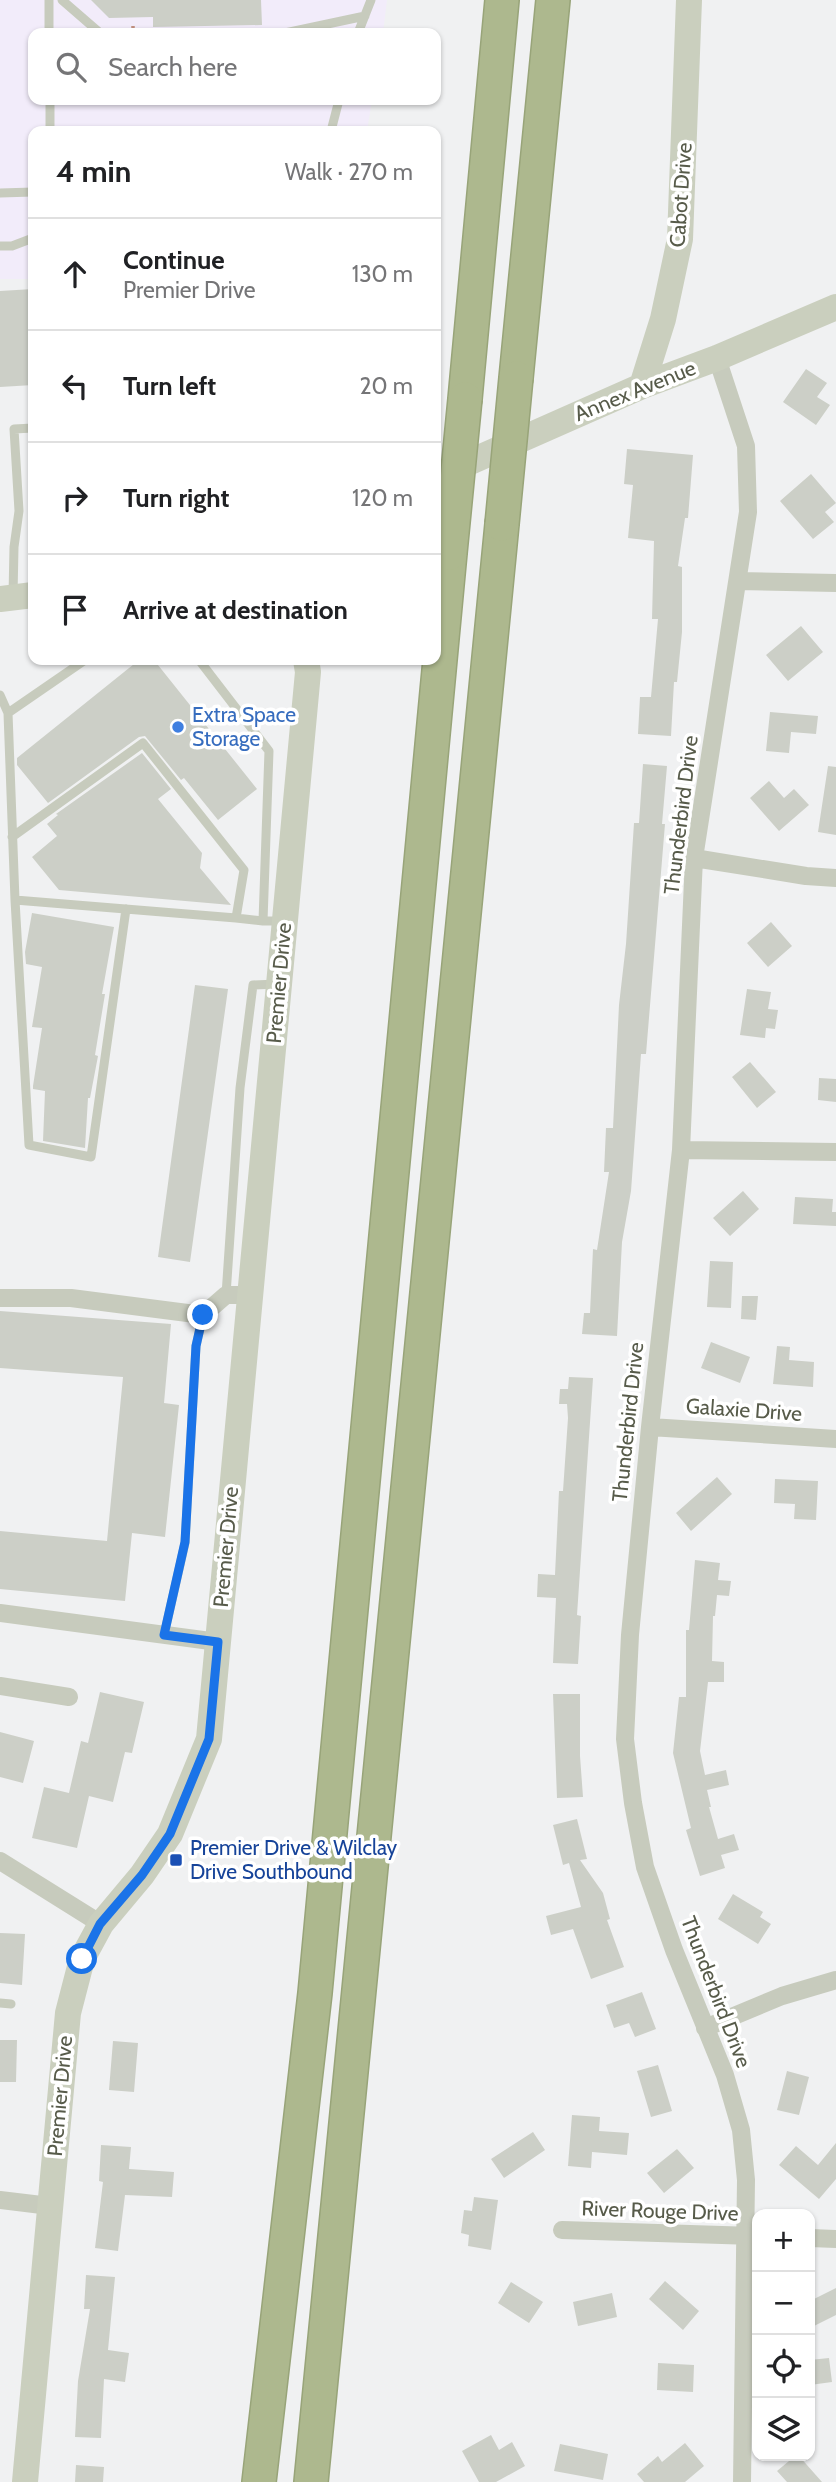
<!DOCTYPE html>
<html lang="en">
<head>
<meta charset="utf-8">
<style>
  :root { --surface:#fff; --page:#f6f6f6; --text:#202124; --muted:#757577; --line:#e0e0e0 }
  body { margin:0; font-family:Cabin,sans-serif; background:var(--page); color:var(--text) }
  .controls { position:absolute; right:21px; bottom:21px; display:grid; overflow:hidden; border-radius:14px; box-shadow:0 2px 5px #0004 }
  .controls button { width:63px; height:63px; display:grid; place-items:center; padding:0; border:0; border-bottom:2px solid var(--line); background:var(--surface); color:var(--text); font:35px sans-serif }
  .stop { position:absolute; width:21px; height:21px; margin:-16px; border:5px solid #1a73e8; border-radius:50%; background:#fff }
  .stop.end { background:#1a73e8; border-color:#fff; box-shadow:0 2px 7px #0008 }
  .list { margin:0; padding:0; list-style:none }
  h2 { display:flex; justify-content:space-between; align-items:center; height:91px; margin:0; padding:0 28px; font-size:30px }
  h2 small { font-size:23px; font-weight:400; color:var(--muted) }
  .list li { display:grid; grid-template-columns:46px 1fr auto; gap:21px; align-items:center; box-sizing:border-box; height:112px; padding:0 28px; border-top:2px solid var(--line) }
  .list b { display:block; font-size:26px; white-space:nowrap }
  .list p { margin:0; font-size:23px; white-space:nowrap; color:var(--muted) }
  .list em { font-size:23px; font-style:normal; color:var(--muted) }
  .icon { flex:none; width:38px; height:38px; fill:none; stroke:currentColor; stroke-width:2; stroke-linecap:round; stroke-linejoin:round }
  .map { position:relative; flex:none; width:836px; height:2482px; overflow:hidden }
  .search { position:absolute; background:var(--surface); box-shadow:0 2px 5px #0004; left:28px; top:28px; width:413px; height:77px; display:flex; align-items:center; gap:18px; box-sizing:border-box; padding:0 24px; border-radius:14px; color:var(--muted); font-size:26px }
  .panel { position:absolute; background:var(--surface); box-shadow:0 2px 5px #0004; left:28px; top:126px; width:413px; height:539px; border-radius:14px }
  .map>svg:first-child { display:block }
</style>
</head>
<body>
<div class="map">
<svg width="836" height="2482" viewBox="0 0 836 2482">
  <rect width="100%" height="100%" fill="#f0f1f2"/>
  <!-- commercial -->
  <path fill="#f2ecfa" d="M0 0H387L383 33H33V100H372L367 131H33V279H0Z"/>
  <!-- building -->
  <path fill="#cccfc7" d="M91 0H261L262 25 153 27V17L109 18Z
    M33 289V385L0 387V291Z
    M806 369 827 383 817 397 830 405 816 425 783 402Z
    M627 449 693 455 688 518H685L678 566 682 567V632L677 682H674L671 736 638 734 640 697H651L658 619H652L654 541 628 538 633 485 624 484Z
    M811 474 836 503 825 512 834 522 813 539 780 501Z
    M801 626 823 652 788 681 766 655Z
    M139 660H154L257 789 218 820 184 778 181 780 145 736 139 737 48 803 17 765V758Z
    M770 712 818 716 816 734 791 732 789 753 766 751Z
    M142 753 171 789 158 799 202 853 200 868 231 905 59 890 32 857 57 836 47 824 58 815 56 814Z
    M643 764 667 766 662 824H665L646 1054H641L631 1191 622 1242 617 1336 582 1334 584 1313H590L593 1249 597 1250 609 1172H604L606 1128H613L619 1005 626 944 634 823H639Z
    M828 766 836 767V835L818 832Z
    M769 781 784 798 794 789 809 805 779 831 750 798Z
    M32 913 114 927 102 994H105L95 1055 98 1056 90 1098H88L85 1148 43 1141 45 1091 33 1089V1086L42 1028 32 1027 42 967 26 964 25 952Z
    M771 922 792 946 768 967 747 943Z
    M195 985 228 989 190 1262 158 1257Z
    M747 989 771 992 768 1009 778 1010 775 1029 766 1028 765 1038 740 1035Z
    M750 1062 776 1092 757 1108 732 1077Z
    M819 1078 836 1079V1102L818 1100Z
    M743 1191 759 1209 730 1236 713 1218Z
    M795 1197 833 1199 832 1212H836V1226L793 1224Z
    M710 1261 733 1262 731 1308 707 1307Z
    M742 1296H758L756 1320 741 1319Z
    M0 1311 171 1324 164 1403 179 1405 165 1537 132 1533 125 1601 0 1589V1531L107 1541 123 1377 0 1368Z
    M711 1342 750 1357 740 1383 701 1368Z
    M777 1346 790 1347 789 1360 814 1362 813 1387 773 1384Z
    M569 1377 593 1378 577 1615 581 1616 578 1664 553 1663 556 1598 537 1597 538 1574 555 1575 559 1491H563L568 1418 567 1404H559L560 1389H568Z
    M717 1477 732 1494 691 1531 676 1513Z
    M775 1479 818 1481 816 1520 794 1519 795 1504 774 1503Z
    M695 1560 720 1563 718 1580 731 1581 729 1596 717 1595 715 1616H713L712 1661 724 1662V1682H708L700 1751 705 1775 726 1770 729 1785 707 1790 711 1807H709L718 1839 734 1834 739 1850 721 1855 725 1868 700 1876 686 1830 691 1828 673 1753 679 1697H686V1630H689Z
    M100 1692 144 1702 132 1753 125 1752 113 1802 89 1796 77 1848 32 1838 44 1787 69 1793 81 1741 88 1743Z
    M553 1694H580V1756L583 1797 557 1798Z
    M0 1732 34 1741 23 1783 0 1777Z
    M577 1819 587 1859 580 1860 603 1893 610 1919 607 1920 624 1967 591 1979 573 1929 551 1935 546 1916 581 1907 569 1863 563 1865 553 1825Z
    M733 1894 763 1912 760 1917 771 1924 758 1944 718 1919Z
    M0 1933 25 1934 22 1985 0 1983Z
    M642 1992 656 2029 635 2037 629 2023 614 2028 606 2005Z
    M0 2040H17L16 2082H0Z
    M113 2041 138 2043 134 2092 109 2090Z
    M658 2065 672 2111 651 2117 637 2071Z
    M787 2071 809 2077 799 2115 777 2110Z
    M572 2115 600 2117 599 2131 629 2133 627 2155 592 2152 591 2168 568 2166Z
    M533 2132 545 2150 504 2178 491 2159Z
    M836 2143V2179L819 2199 779 2165 796 2146 818 2165Z
    M101 2145 131 2147 129 2169 174 2172 172 2197 125 2195 118 2251 95 2248 103 2182 99 2181Z
    M677 2149 694 2168 664 2193 647 2173Z
    M474 2197 498 2200 491 2250 468 2246 469 2235 461 2233 464 2210 472 2211Z
    M86 2275 115 2277 108 2350 129 2353 125 2382 104 2379 101 2438 75 2437 78 2381 90 2309H84Z
    M665 2281 699 2311 683 2330 649 2299Z
    M511 2282 543 2302 529 2323 498 2303Z
    M836 2288V2315L810 2328V2301Z
    M612 2293 617 2317 578 2326 573 2302Z
    M829 2358 832 2382 810 2385V2360Z
    M658 2363 694 2365 693 2392 657 2390Z
    M491 2435 499 2450 512 2442 525 2466 496 2482H479L462 2451Z
    M685 2443 704 2466 685 2482H644L637 2474 658 2456 662 2462Z
    M560 2444 608 2454 603 2480 554 2471Z
    M795 2456H799L822 2482H787L777 2471Z
    M76 2465 104 2467 103 2482H75Z"/>
  <g fill="none" stroke-linecap="round" stroke-linejoin="round">
    <defs>
      <path id="highway" d="M516 378 553 0
        M465 399 502 0
        M259 2482 315 1993 450 553
        M311 2482 502 524"/>
    </defs>
    <!-- highway casing -->
    <use href="#highway" stroke="#98a479" stroke-width="36"/>
    <!-- path -->
    <path stroke="#c39281" stroke-width="3.5" stroke-dasharray="5 3.5" stroke-linecap="butt" d="M133 26V33"/>
    <!-- lane -->
    <path stroke="#c7cbbd" stroke-width="9" d="M49 0V33
      M62 0 100 33
      M285 33 365 16
      M358 33 371 0
      M50 100V131
      M331 131 339 100
      M0 193 33 192
      M0 246H12L33 238
      M13 596 14 547 19 511 14 429 33 428
      M199 660 269 751 263 921H283
      M0 695 8 713 15 900 236 918 244 870 143 743 12 837
      M8 713 85 660
      M15 900 29 1145 91 1157 126 909
      M236 918 263 921
      M226 1295 240 1088 253 985 277 984
      M164 1635 185 1543 196 1346 203 1315
      M0 2003 11 2004"/>
    <!-- street -->
    <path stroke="#c7cbbd" stroke-width="18" d="M717 358 746 446 748 512 694 858 681 1150 650 1427 630 1635 625 1739 633 1803 645 1867 674 1950 725 2075 741 2130 746 2180 742 2482
      M738 581 836 583
      M694 858 806 876 836 878
      M681 1150 836 1152
      M0 1298H71L203 1315 226 1295H250
      M650 1427 836 1439
      M0 1613 218 1642
      M0 1686 69 1697
      M0 1861 101 1924
      M705 2028 782 1996 836 1980
      M0 2200 50 2206
      M562 2230 754 2236
      M810 2238 836 2239"/>
    <!-- secondary -->
    <path stroke="#cacfbe" stroke-width="26" d="M642 386 663 319 680 239 689 0
      M436 477 642 386 717 358 836 307
      M0 599 33 595
      M25 2482 68 2013 82 1959 101 1924 142 1875 170 1834 209 1739 308 672 306 660"/>
    <!-- highway -->
    <use href="#highway" stroke="#adb88e" stroke-width="33"/>
    <defs>
      <path id="highway-bridge" d="M502 524 516 378
        M450 553 465 399"/>
    </defs>
    <!-- highway-bridge casing -->
    <use href="#highway-bridge" stroke="#98a479" stroke-width="36" stroke-linecap="butt"/>
    <!-- highway-bridge -->
    <use href="#highway-bridge" stroke="#adb88e" stroke-width="33"/>
  </g>
  <g fill="none" stroke-linecap="round" stroke-linejoin="round">
    <!-- route -->
    <path stroke="#1a73e8" stroke-width="9" d="M82 1959 100 1924 142 1875 170 1834 209 1739 218 1642 164 1635 185 1542 196 1346 203 1315"/>
  </g>
  <!-- markers -->
  <circle fill="#3f7fe0" stroke="#fff" stroke-width="2.5" cx="178" cy="727" r="7"/>
  <rect fill="#1a4fb4" stroke="#fff" stroke-width="2.5" x="169" y="1853" width="14" height="14" rx="3.5"/>
  <g text-anchor="middle" stroke-width="7" stroke-linejoin="round" paint-order="stroke">
    <!-- street labels -->
    <g font-size="21" fill="#575b4a" stroke="#fff">
      <text transform="translate(681 195) rotate(-86)" y="7">Cabot Drive</text>
      <text transform="translate(635 391) rotate(-22)" y="7">Annex Avenue</text>
      <text transform="translate(681 815) rotate(-83)" y="7">Thunderbird Drive</text>
      <text transform="translate(279 983) rotate(-85)" y="7">Premier Drive</text>
      <text transform="translate(744 1410) rotate(4)" y="7">Galaxie Drive</text>
      <text transform="translate(628 1422) rotate(-84)" y="7">Thunderbird Drive</text>
      <text transform="translate(226 1547) rotate(-85)" y="7">Premier Drive</text>
      <text transform="translate(716 1992) rotate(69)" y="7">Thunderbird Drive</text>
      <text transform="translate(60 2096) rotate(-85)" y="7">Premier Drive</text>
      <text transform="translate(660 2211) rotate(2)" y="7">River Rouge Drive</text>
    </g>
    <!-- shop labels -->
    <g font-size="21" fill="#366cbe" stroke="#fff" text-anchor="start">
      <text x="192" y="722">Extra Space<tspan x="192" dy="24">Storage</tspan></text>
    </g>
    <!-- transit labels -->
    <g font-size="21" fill="#164399" stroke="#fff" text-anchor="start">
      <text x="190" y="1855">Premier Drive &amp; Wilclay<tspan x="190" dy="24">Drive Southbound</tspan></text>
    </g>
  </g>
</svg>
<div class="controls">
<button>+</button>
<button>−</button>
<button><svg class="icon" aria-label="locate" viewBox="0 0 24 24"><circle cx="12" cy="12" r="6"/><path d="M12 2v4M12 18v4M2 12h4M18 12h4"/></svg></button>
<button><svg class="icon" aria-label="layers" viewBox="0 0 24 24"><path d="M12 4l9 5-9 5-9-5zM3 14l9 5 9-5"/></svg></button>
</div>
<div class="stop" style="left:82px;top:1959px"></div>
<div class="stop end" style="left:203px;top:1315px"></div>
<div class="search"><svg class="icon" aria-label="search" viewBox="0 0 24 24"><circle cx="10" cy="10" r="6"/><path d="M15 15l6 6"/></svg>Search here</div>
<section class="panel">
<h2>4 min<small>Walk · 270 m</small></h2>
<ul class="list">
<li><svg class="icon" aria-label="ahead" viewBox="0 0 24 24"><path d="M12 20V5M6 11l6-6 6 6"/></svg><div><b>Continue</b><p>Premier Drive</p></div><em>130 m</em></li>
<li><svg class="icon" aria-label="left" viewBox="0 0 24 24"><path d="M17 20v-9H6M10 6l-5 5 5 5"/></svg><div><b>Turn left</b></div><em>20 m</em></li>
<li><svg class="icon" aria-label="right" viewBox="0 0 24 24"><path d="M7 20v-9h11M14 6l5 5-5 5"/></svg><div><b>Turn right</b></div><em>120 m</em></li>
<li><svg class="icon" aria-label="arrive" viewBox="0 0 24 24"><path d="M6 21V4h12l-3 4 3 4H6"/></svg><div><b>Arrive at destination</b></div></li>
</ul>
</section>
</div>
</body>
</html>
